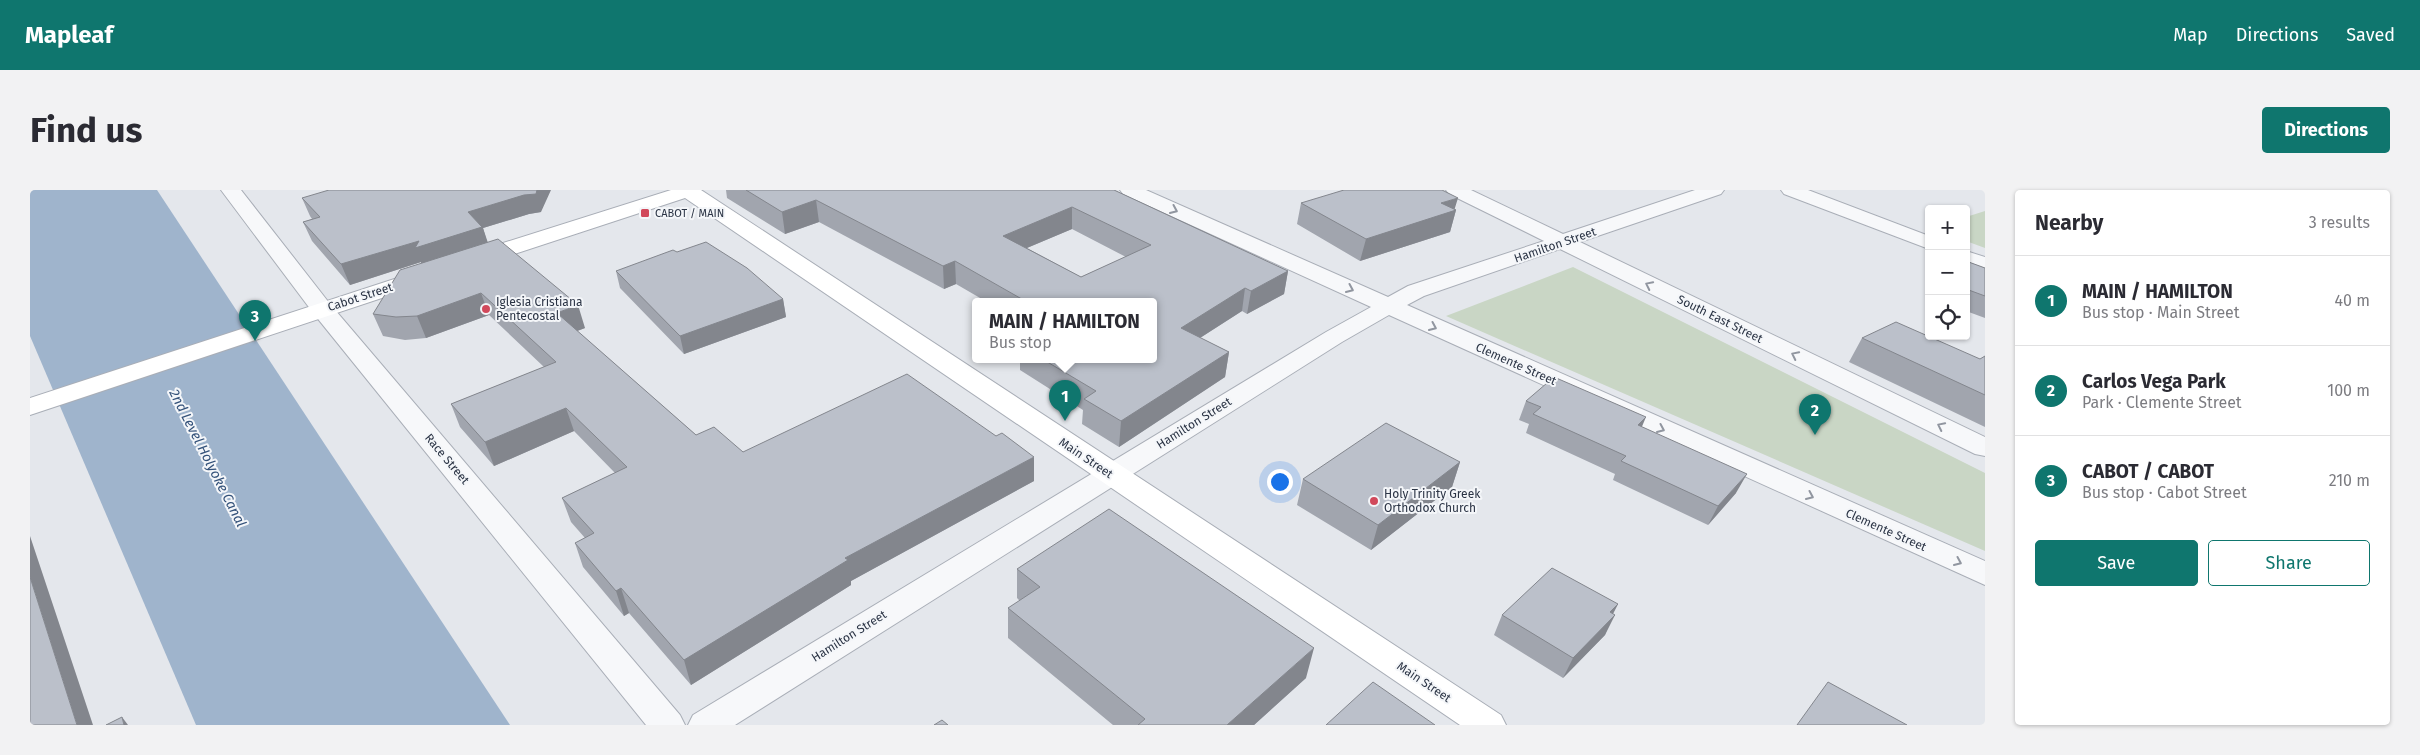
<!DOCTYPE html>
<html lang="en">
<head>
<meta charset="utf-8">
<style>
  :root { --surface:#fff; --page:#f2f2f3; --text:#2b2b33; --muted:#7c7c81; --line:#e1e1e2; --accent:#0f766e }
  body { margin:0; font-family:"Fira Sans",sans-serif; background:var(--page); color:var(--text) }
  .controls { position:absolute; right:15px; top:15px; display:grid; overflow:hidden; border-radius:5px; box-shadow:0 1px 4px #0004 }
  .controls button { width:45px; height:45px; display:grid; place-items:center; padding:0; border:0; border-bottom:1px solid var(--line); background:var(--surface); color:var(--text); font:25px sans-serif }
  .you { position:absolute; left:1249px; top:291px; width:18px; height:18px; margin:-12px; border:4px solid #fff; border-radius:50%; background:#1a73e8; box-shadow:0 0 0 8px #1a73e833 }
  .badge { display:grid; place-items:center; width:32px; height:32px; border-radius:50%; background:var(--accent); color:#fff; font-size:16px; font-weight:700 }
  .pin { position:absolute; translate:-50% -41px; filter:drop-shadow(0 1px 2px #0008) }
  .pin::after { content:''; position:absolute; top:26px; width:18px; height:15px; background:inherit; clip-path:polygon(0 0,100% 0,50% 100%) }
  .popup { position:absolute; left:942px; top:108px; width:185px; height:65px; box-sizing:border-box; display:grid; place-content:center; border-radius:5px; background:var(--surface); filter:drop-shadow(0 1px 4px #0005); font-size:16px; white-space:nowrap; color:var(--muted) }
  .popup b { font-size:19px; color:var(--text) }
  .popup::after { content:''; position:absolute; left:50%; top:100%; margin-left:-10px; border:10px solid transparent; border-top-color:var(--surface) }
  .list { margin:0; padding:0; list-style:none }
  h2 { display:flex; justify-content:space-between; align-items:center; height:65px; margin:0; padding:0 20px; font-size:21px }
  h2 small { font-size:16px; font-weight:400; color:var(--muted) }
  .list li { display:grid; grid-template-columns:32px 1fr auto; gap:15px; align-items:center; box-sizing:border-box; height:90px; padding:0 20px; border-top:1px solid var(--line) }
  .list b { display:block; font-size:19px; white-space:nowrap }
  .list p { margin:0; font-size:16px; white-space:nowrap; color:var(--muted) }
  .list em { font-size:16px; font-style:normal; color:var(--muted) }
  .actions { display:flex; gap:10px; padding:15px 20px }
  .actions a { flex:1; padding:11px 0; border:1px solid var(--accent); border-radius:5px; text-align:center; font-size:18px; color:var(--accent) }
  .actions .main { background:var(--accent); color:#fff }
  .icon { flex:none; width:28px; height:28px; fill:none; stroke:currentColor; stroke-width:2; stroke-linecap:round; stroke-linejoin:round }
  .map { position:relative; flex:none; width:1955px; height:535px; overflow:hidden; border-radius:5px }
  header { display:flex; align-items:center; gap:30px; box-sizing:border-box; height:70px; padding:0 25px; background:var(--accent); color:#fff }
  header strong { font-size:24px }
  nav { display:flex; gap:28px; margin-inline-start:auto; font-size:18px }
  .intro { display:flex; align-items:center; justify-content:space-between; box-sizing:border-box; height:120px; padding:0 30px }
  h1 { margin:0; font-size:35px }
  .button { padding:12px 22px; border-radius:5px; background:var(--accent); color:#fff; font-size:18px; font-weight:700 }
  main { display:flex; gap:30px; padding:0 30px }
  aside { flex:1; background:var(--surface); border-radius:5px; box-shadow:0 1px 4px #0004 }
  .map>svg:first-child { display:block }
</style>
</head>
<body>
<header>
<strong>Mapleaf</strong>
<nav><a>Map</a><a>Directions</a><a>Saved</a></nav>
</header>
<div class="intro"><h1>Find us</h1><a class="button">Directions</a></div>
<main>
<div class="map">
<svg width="1955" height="535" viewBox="0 0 1955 535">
  <rect width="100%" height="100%" fill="#e4e7ec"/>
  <!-- green -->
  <path fill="#c9d6c5" d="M1955 21V58L1936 51V27Z
    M1543 77 1955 283V361L1416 126Z"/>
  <!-- water -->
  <path fill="#9fb4cc" d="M0 0H127L480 535H166L0 146Z"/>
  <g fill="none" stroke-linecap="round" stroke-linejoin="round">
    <defs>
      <path id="street" d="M191 0H211L300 114 650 525 655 535H616L284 124Z
        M1090 0H1116L1358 107 1378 96 1514 51 1419 4 1416 0H1441L1533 44 1665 0H1694L1691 4 1550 52 1955 247V266L1945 264 1530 59 1394 106 1377 115 1955 371V395L1359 125 1312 152 705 535H658L663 525 1296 142 1341 117 1093 4Z
        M1751 0H1778L1899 46V59L1754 4Z
        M1936 61 1955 67V80L1936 74Z"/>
      <path id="secondary" d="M641 0H671L1471 525 1476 535H1430L655 8 451 75 443 76 435 75 432 70 435 65Z
        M395 79 403 81 406 86 403 91 0 225V208Z"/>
    </defs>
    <!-- street casing -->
    <use href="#street" stroke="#a9aeb7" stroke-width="2"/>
    <!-- secondary casing -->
    <use href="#secondary" stroke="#a9aeb7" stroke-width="2"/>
    <!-- street -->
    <use href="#street" fill="#f7f8fa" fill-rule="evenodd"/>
    <!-- secondary -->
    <use href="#secondary" fill="#fff" fill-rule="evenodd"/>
  </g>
  <!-- wall -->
  <path fill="#a1a5ae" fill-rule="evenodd" d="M696 0H1084L1258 81 1254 104 1217 124 1212 121 1170 148 1199 162 1195 187 1089 257 1052 234 1053 220 990 180V170H1124V112H957L926 94 914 99 789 32 755 44 697 8ZM1042 39 1096 67 1051 87 997 58Z
    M272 8 511 22 499 24 453 38 457 52 555 138 547 141 666 245 713 262 1004 291 821 391V395L661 495 599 423 594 426 553 377 545 353 555 348 541 332 532 308 585 283 544 241 464 276 430 237 421 214 514 177 459 125 396 148 375 150 353 146 343 124 391 73V72L320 95 282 51 273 32 282 29 280 26Z
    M1271 13 1424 19 1426 20 1420 42 1330 71 1267 34Z
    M647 62 753 109 756 127 654 164 590 98 586 81Z
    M1936 71 1955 78V128L1936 121Z
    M1832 148 1950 169 1955 166V237L1819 172Z
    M1496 211 1612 237 1706 303 1678 335 1583 290 1585 284 1496 243 1499 234 1489 230Z
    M1430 272 1422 297 1341 360 1267 315 1273 289Z
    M987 379 1276 488 1224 535H1083L978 448V418L990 411 987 408Z
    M1588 414 1583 424 1575 445 1533 488 1464 445 1472 425Z"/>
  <!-- shaded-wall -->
  <path fill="#83868d" d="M507 0H521L511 22 499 24 453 38 459 56 393 77 391 72 320 95 311 74 389 51 438 22Z
    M1428 8 1424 21 1426 20 1420 42 1330 71 1336 49 1411 13Z
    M786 10 789 32 755 44 752 22Z
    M1042 17V39L973 68V46Z
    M925 71 926 94 914 99 913 76Z
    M1258 81 1254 104 1217 124 1221 101Z
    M1215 98 1212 121 1148 162 1151 138Z
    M451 103 459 125 396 148 387 126Z
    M753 109 756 127 654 164 650 146Z
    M548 115 555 138 534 146 527 123Z
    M1199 162 1195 187 1089 257 1091 231Z
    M536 218 544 241 464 276 455 252Z
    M1616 227 1608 246V235Z
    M1004 267V291L821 391V395L661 495 654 470 815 368Z
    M1430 272 1422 297 1341 360 1348 335Z
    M1717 284 1706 303 1678 335 1688 316Z
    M0 346 63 535H47L0 387Z
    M591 398 599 423 594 426 586 401Z
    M1588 414 1579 431 1585 425 1575 445 1533 488 1543 468 1580 422Z
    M1284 458 1276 488 1224 535H1197Z
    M92 527 98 535H94Z"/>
  <!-- building -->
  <path fill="#bbc0ca" stroke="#83868d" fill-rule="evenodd" d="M299 0H507L506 4 494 5 438 22 452 37 385 58 389 51 311 74 273 32 290 27 272 8Z
    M716 0H1084L1258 81 1221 101 1215 98 1151 138 1199 162 1091 231 1054 209 1066 201 1014 170H1124V112H997L925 71 913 76 786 10 752 22ZM1042 17 1121 55 1051 87 973 46Z
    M1314 0H1412L1428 8 1411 13 1426 20 1336 49 1271 13Z
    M468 49 548 115 527 123 666 245 684 237 713 262 877 184 966 246 972 243 1004 267 815 368 818 370 654 470 591 398 586 401 545 353 564 343 532 308 597 277 536 218 455 252 421 214 526 172 451 103 387 126 366 127 343 124 370 80Z
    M676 52 717 78 753 109 650 146 586 81 643 60 647 62Z
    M1936 71 1955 78V106L1936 99Z
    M1866 132 1950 169 1955 166V205L1832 148Z
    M1524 187 1616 227 1608 235 1717 284 1688 316 1591 271 1596 266 1503 224 1511 217 1496 211Z
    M1356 233 1430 272 1348 335 1273 289Z
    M1079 319 1284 458 1197 535H1108L1115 529 978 418 1010 397 987 379Z
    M1522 378 1588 414 1580 422 1585 425 1543 468 1472 425Z
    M0 387 47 535H0Z
    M1343 492 1405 535H1296Z
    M1798 492 1877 535H1767Z
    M92 527 94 535H76Z
    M912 530 918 535H904Z"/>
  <!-- one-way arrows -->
  <defs><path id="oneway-chevron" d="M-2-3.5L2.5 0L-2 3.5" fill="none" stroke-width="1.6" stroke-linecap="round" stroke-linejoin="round" transform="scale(1.25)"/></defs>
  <g stroke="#9196a0">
    <use href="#oneway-chevron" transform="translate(1144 20) rotate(24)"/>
    <use href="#oneway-chevron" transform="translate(1619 95) rotate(-154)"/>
    <use href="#oneway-chevron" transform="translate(1320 99) rotate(24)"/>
    <use href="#oneway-chevron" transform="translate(1403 137) rotate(24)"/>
    <use href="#oneway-chevron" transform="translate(1765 165) rotate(-154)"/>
    <use href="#oneway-chevron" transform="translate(1911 236) rotate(-154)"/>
    <use href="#oneway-chevron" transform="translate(1631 239) rotate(24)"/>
    <use href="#oneway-chevron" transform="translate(1780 306) rotate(24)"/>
    <use href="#oneway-chevron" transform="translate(1928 372) rotate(24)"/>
  </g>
  <!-- markers -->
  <g fill="#d1495b" stroke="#f4f6f9" stroke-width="2">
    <rect x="610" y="18" width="10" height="10" rx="2.5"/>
    <circle cx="456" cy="119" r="5"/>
    <circle cx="1344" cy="311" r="5"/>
  </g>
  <g text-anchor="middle" stroke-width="4" stroke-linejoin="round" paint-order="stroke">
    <!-- far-poi labels -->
    <g font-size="11" fill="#2b3445" stroke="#f4f6f9" text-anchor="start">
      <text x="625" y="27">CABOT / MAIN</text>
    </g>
    <!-- street labels -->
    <g font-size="12" fill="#2b3445" stroke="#f4f6f9">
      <text transform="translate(1525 55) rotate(-19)" y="4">Hamilton Street</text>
      <text transform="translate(330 107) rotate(-18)" y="4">Cabot Street</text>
      <text transform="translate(1690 129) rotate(26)" y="4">South East Street</text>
      <text transform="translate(1486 174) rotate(24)" y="4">Clemente Street</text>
      <text transform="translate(1164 233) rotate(-32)" y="4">Hamilton Street</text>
      <text transform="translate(1056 268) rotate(34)" y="4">Main Street</text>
      <text transform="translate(417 269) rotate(50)" y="4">Race Street</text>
      <text transform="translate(1856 340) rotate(24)" y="4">Clemente Street</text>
      <text transform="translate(819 446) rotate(-32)" y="4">Hamilton Street</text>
      <text transform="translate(1394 492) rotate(34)" y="4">Main Street</text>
    </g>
    <!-- poi labels -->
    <g font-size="12" fill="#2b3445" stroke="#f4f6f9" text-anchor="start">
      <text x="466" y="116">Iglesia Cristiana<tspan x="466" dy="14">Pentecostal</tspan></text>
      <text x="1354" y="308">Holy Trinity Greek<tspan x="1354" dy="14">Orthodox Church</tspan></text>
    </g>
    <!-- water labels -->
    <g font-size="14" font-style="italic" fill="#34527a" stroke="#f4f6f9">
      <text transform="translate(178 268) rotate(63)" y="5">2nd Level Holyoke Canal</text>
    </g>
  </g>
</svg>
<div class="controls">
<button>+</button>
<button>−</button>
<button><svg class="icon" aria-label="locate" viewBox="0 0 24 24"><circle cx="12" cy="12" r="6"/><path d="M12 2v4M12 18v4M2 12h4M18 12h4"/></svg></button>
</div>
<div class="you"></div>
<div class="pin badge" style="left:1035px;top:231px">1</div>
<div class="popup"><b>MAIN / HAMILTON</b>Bus stop</div>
<div class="pin badge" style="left:1785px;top:245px">2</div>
<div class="pin badge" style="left:225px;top:151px">3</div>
</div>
<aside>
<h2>Nearby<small>3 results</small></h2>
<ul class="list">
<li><span class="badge">1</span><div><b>MAIN / HAMILTON</b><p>Bus stop · Main Street</p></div><em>40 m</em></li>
<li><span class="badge">2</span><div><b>Carlos Vega Park</b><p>Park · Clemente Street</p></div><em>100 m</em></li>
<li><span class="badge">3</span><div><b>CABOT / CABOT</b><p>Bus stop · Cabot Street</p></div><em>210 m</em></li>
</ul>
<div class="actions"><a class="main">Save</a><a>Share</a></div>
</aside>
</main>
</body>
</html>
